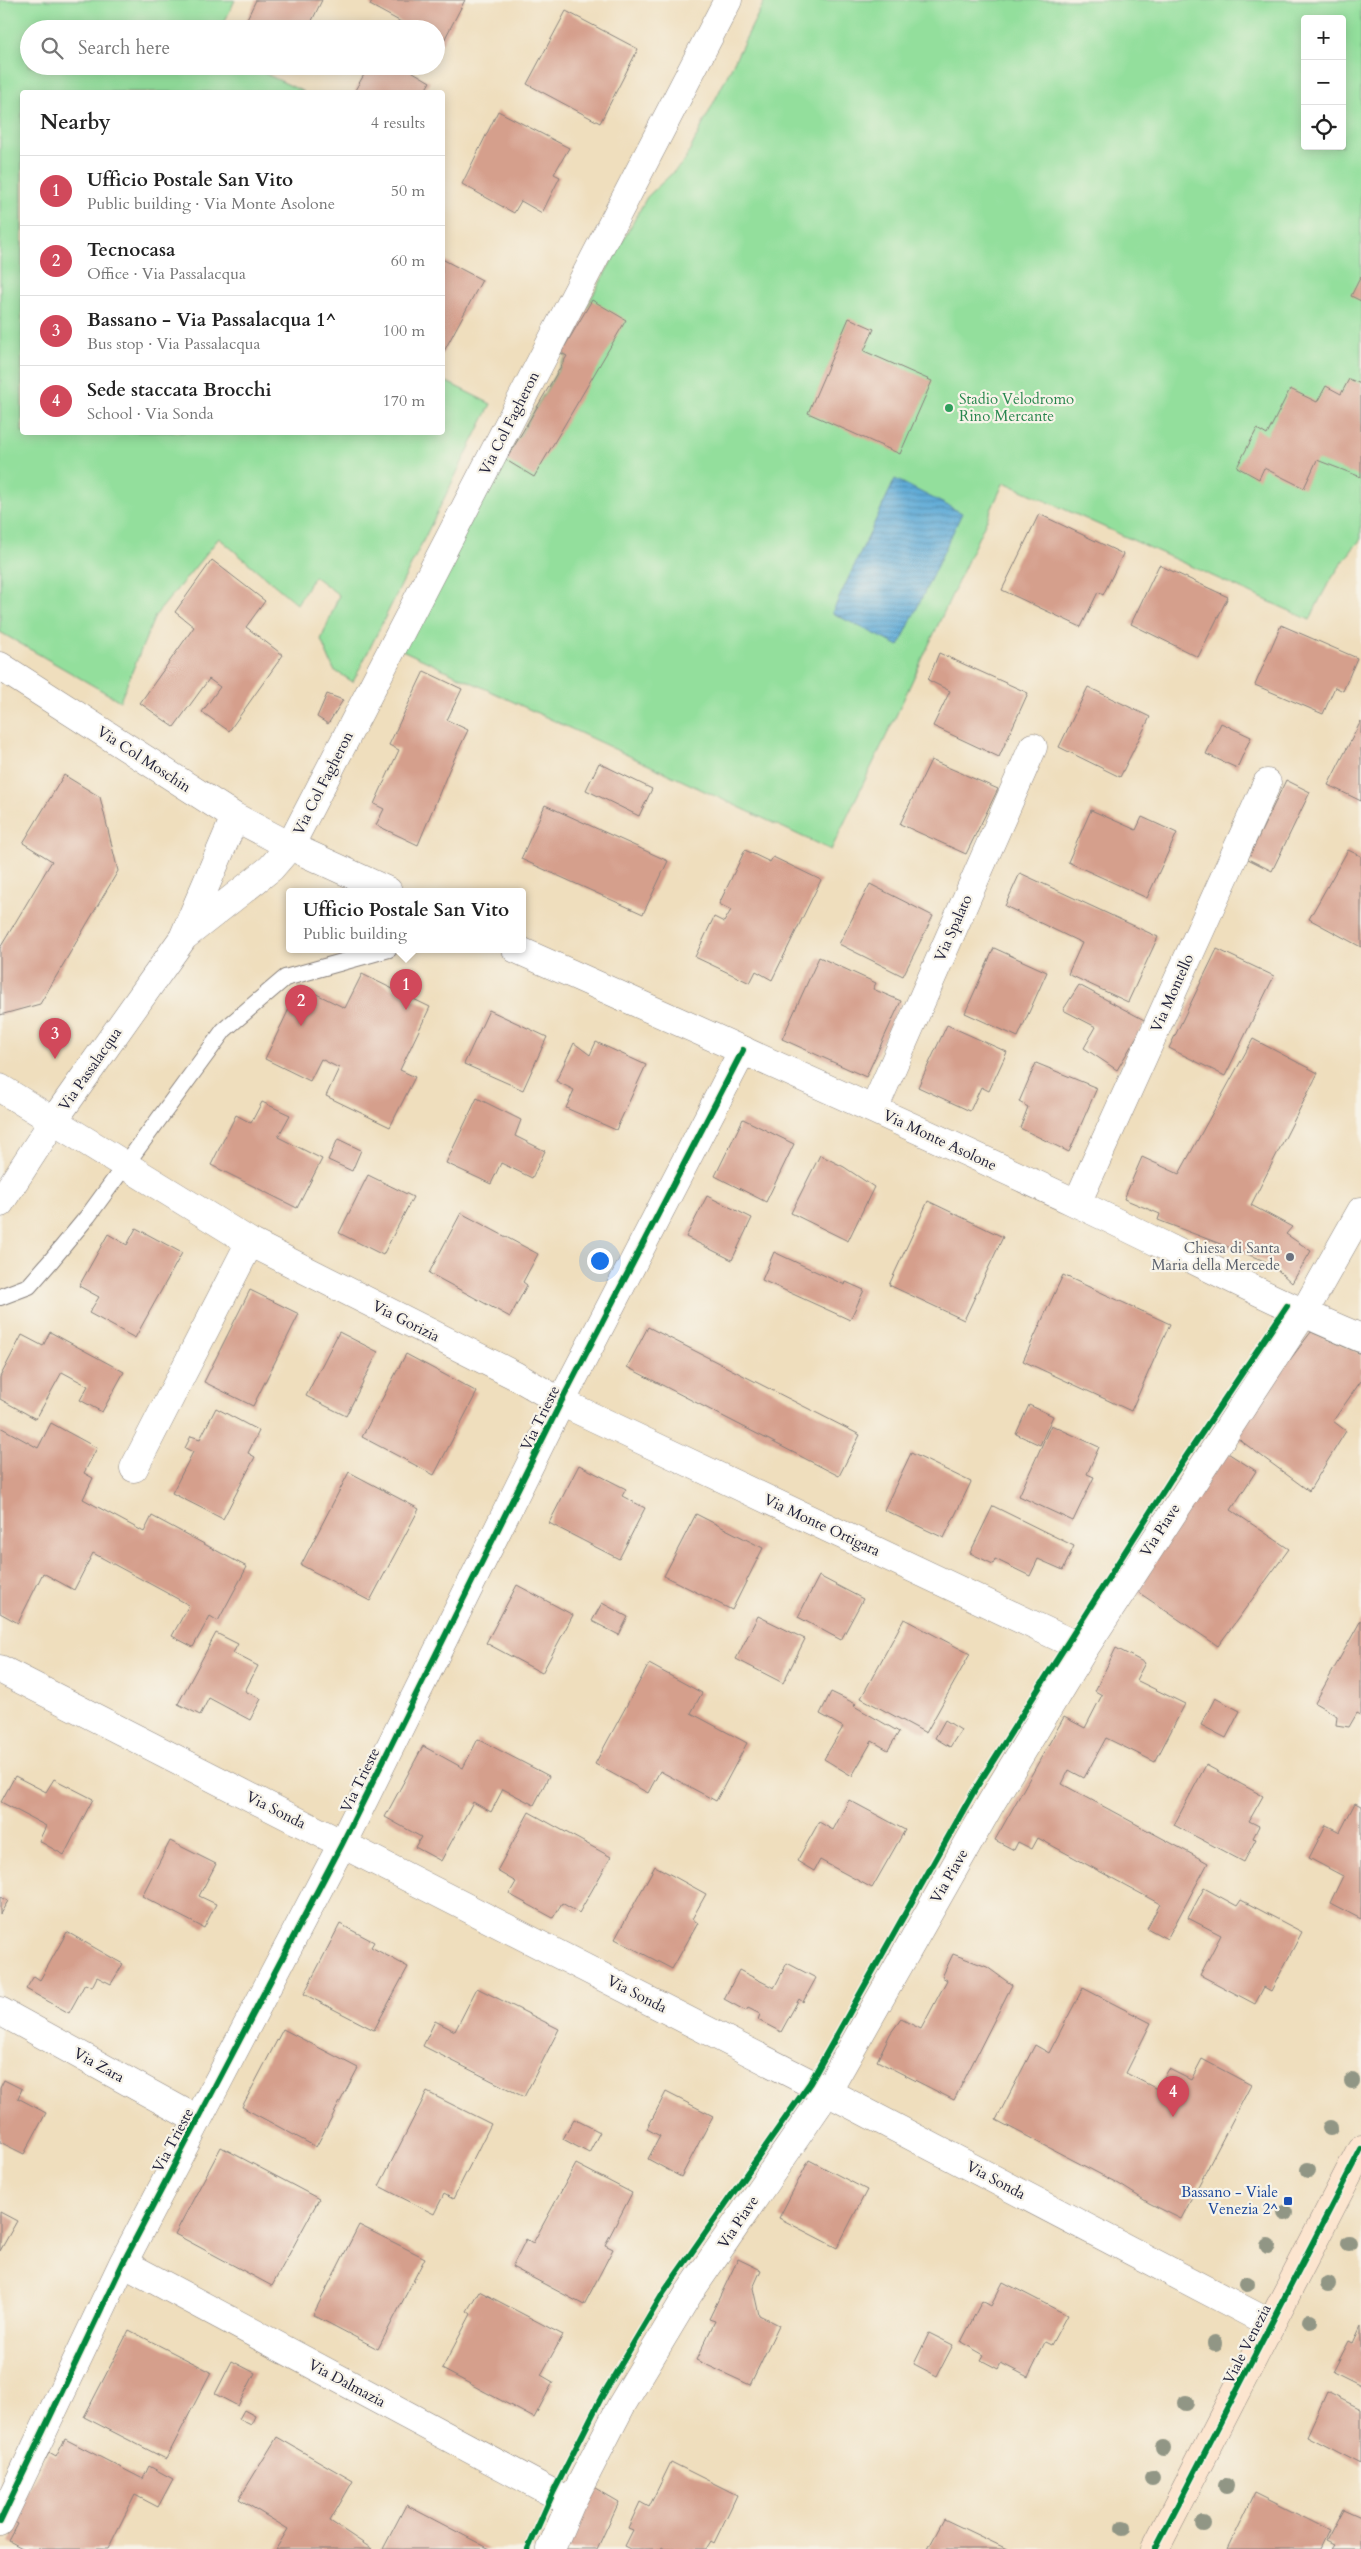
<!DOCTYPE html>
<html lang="en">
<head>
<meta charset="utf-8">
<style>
  :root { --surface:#fff; --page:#f6f6f6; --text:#222; --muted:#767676; --line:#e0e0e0; --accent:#d1495b }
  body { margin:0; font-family:Cardo,serif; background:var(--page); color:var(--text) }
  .controls { position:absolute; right:15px; top:15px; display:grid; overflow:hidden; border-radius:5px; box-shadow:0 2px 12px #0003 }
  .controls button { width:45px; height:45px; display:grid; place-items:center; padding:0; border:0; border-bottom:1px solid var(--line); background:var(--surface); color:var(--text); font:25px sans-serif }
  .you { position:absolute; left:599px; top:1260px; width:18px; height:18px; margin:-12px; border:4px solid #fff; border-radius:50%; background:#1a73e8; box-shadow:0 0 0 8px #1a73e833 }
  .badge { display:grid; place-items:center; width:32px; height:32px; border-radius:50%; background:var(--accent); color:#fff; font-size:16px; font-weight:700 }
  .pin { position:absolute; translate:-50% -41px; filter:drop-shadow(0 1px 2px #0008) }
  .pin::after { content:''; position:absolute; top:26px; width:18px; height:15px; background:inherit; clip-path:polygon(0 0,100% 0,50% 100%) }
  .popup { position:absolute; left:286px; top:888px; width:240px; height:65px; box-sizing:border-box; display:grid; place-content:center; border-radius:5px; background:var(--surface); filter:drop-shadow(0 1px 4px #0005); font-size:16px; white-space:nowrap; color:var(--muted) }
  .popup b { font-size:19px; color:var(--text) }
  .popup::after { content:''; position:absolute; left:50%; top:100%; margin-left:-10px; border:10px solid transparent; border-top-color:var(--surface) }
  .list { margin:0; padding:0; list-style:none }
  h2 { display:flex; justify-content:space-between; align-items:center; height:65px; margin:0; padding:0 20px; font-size:21px }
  h2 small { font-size:16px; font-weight:400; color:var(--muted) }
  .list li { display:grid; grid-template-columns:32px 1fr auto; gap:15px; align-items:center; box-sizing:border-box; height:70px; padding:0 20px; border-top:1px solid var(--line) }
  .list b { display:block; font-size:19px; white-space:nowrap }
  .list p { margin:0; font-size:16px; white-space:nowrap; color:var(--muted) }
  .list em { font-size:16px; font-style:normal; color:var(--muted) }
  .icon { flex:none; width:28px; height:28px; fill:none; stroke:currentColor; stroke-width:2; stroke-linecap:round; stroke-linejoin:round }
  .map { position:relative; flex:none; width:1361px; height:2549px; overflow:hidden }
  .search { position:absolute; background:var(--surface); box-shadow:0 2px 12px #0003; left:20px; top:20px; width:425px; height:55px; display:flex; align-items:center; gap:12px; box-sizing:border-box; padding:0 18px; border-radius:28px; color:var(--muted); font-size:19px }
  .panel { position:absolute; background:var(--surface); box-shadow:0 2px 12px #0003; left:20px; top:90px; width:425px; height:345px; border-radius:5px }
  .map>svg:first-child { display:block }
</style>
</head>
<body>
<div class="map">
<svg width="1361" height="2549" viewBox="0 0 1361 2549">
  <defs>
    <pattern id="water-rules" width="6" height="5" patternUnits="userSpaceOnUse" patternTransform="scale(1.25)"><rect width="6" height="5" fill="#5fabd7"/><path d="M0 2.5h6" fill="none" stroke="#4e8bb0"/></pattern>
  </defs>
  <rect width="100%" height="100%" fill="#f7f3e8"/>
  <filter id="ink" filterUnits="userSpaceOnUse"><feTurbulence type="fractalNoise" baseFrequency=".02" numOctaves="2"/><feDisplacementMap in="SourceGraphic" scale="10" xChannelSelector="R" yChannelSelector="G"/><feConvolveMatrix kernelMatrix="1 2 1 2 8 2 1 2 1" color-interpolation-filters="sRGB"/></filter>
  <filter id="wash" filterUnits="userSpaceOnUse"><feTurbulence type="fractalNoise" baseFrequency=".0096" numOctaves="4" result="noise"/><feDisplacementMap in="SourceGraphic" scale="20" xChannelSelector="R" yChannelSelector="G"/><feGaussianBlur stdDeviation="1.12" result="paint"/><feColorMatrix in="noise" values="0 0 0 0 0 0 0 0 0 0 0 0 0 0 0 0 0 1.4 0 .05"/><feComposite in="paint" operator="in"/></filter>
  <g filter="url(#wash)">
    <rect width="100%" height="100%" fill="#efdebd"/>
    <!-- green -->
    <path fill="#93df9c" stroke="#5a806c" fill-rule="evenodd" d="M0 0H235L221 29H29V66H249L304 92H22V432H442L443 380 491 404 353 682 334 670 321 640 339 595 314 576 297 604 219 538 155 616 120 701 0 632Z
      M765 0H1361V539C1339 565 1323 589 1310 620L1004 482 895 718 831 850 400 649 486 492 566 356 561 353 647 197 684 162ZM1305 19H1342V146H1305Z"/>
    <!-- water -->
    <path fill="url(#water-rules)" stroke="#406689" d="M895 479 962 513 899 646 832 613Z"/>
    <g id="blocks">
      <!-- building -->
      <path fill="#d59f8c" d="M256 0H322L308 29H242Z
        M372 0H465L442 44 436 41V29H414L370 5Z
        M566 11 638 49 600 123 527 84Z
        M369 66H403L430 82 424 92H354Z
        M498 111 569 148 554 174 560 177 542 213 521 201 514 213 462 184Z
        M442 259 482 280 442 355Z
        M1361 276V301L1351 296Z
        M592 300 626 320 534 477 506 460 567 356 561 353Z
        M849 318 874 329 864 351 932 381 900 454 808 413Z
        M1349 379 1361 384V477L1317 460 1304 488 1264 468 1259 479 1237 467 1257 429 1267 435 1290 389 1317 402 1326 386 1341 394Z
        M1039 514 1123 554 1103 595 1098 592 1081 627 1002 590Z
        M212 560 265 601 246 627 283 655 229 731 202 712 220 687 209 679 174 727 140 703 194 627 175 612Z
        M1159 565 1228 597 1198 657 1131 624Z
        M1281 625 1357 658 1343 691 1335 687 1323 714 1255 685Z
        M939 653 1028 693 999 757 933 726 950 691 928 680Z
        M424 671 462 689 447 720 468 730 449 770 418 845 376 825 384 809 374 804 399 750 389 745Z
        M1088 687 1150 717 1120 777 1059 747Z
        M327 694 343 700 328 724 317 717Z
        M1361 721V801L1328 785Z
        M1221 723 1251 737 1237 768 1206 754Z
        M931 760 998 789 966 854 900 824Z
        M599 763 652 789 639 816 586 790Z
        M64 775 100 797 118 871 40 1004 0 1015V948L52 861 23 843Z
        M1286 780 1310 792 1272 871 1248 859Z
        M545 805 668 861 643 914 521 859Z
        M1091 810 1136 830 1142 817 1177 833 1147 898 1068 862Z
        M745 850 770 862 773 857 821 880 772 980 756 971 750 983 695 957 714 917 724 922 731 910 719 904Z
        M1348 850 1361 856V947L1309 919Z
        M1020 873 1158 937 1128 1002 1068 974 1082 943 1005 906Z
        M870 884 933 916 903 976 839 944Z
        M994 948 1047 972 1018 1037 965 1013Z
        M1217 949 1274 976 1225 1076 1169 1048Z
        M819 957 876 983 873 989 901 1001 866 1077 782 1039Z
        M362 974 430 1007 400 1070 415 1077 390 1127 326 1096 339 1068 321 1059 310 1081 265 1059 300 986 345 1008Z
        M1079 985 1146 1021 1117 1070 1084 1048 1096 1027 1063 1010Z
        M489 1010 547 1037 523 1090 464 1064Z
        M947 1025 1007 1052 989 1091 981 1087 970 1111 918 1087Z
        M1253 1039 1318 1073 1251 1205 1292 1227 1286 1234 1311 1251 1292 1283 1270 1263 1158 1220 1160 1214 1124 1199 1142 1157 1179 1174Z
        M596 1042 646 1065 616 1130 566 1108 574 1090 556 1081 574 1043 590 1055Z
        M1036 1063 1097 1088 1069 1152 1020 1128 1028 1107 1019 1102Z
        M477 1098 521 1120 515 1136 545 1151 532 1178 501 1163 491 1184 446 1163Z
        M262 1102 290 1115 278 1137 322 1159 297 1208 211 1165 236 1115 251 1123Z
        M743 1119 794 1144 766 1202 715 1176Z
        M338 1139 361 1150 352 1171 328 1160Z
        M820 1155 844 1167 874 1187 848 1241 791 1213Z
        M368 1175 413 1197 383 1255 339 1233Z
        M707 1196 752 1218 732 1260 686 1237Z
        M928 1201 1003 1237 964 1320 889 1285Z
        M461 1213 538 1254 523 1282 527 1285 510 1317 429 1273Z
        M136 1228 182 1253 135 1338 89 1313 99 1297 79 1286 108 1234 127 1245Z
        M774 1252 845 1285 846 1282 864 1290 850 1320 762 1280Z
        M1063 1275 1170 1324 1131 1411 1023 1361Z
        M250 1290 299 1314 253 1406 204 1382Z
        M648 1327 860 1435 839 1476 627 1367Z
        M50 1332 124 1372 102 1412 80 1400 88 1386 62 1372 36 1419 0 1399V1377L22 1335 43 1346Z
        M339 1332 378 1352 346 1416 306 1396Z
        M1311 1332 1361 1354V1381L1333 1421 1346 1431 1309 1491 1233 1435Z
        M406 1354 477 1392 434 1475 362 1437Z
        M1029 1405 1053 1416 1040 1445 1016 1434Z
        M216 1408 259 1431 248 1453 255 1457 223 1519 172 1493 193 1452 185 1448 191 1436 200 1439Z
        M51 1423 97 1448 84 1473 93 1478 83 1499 144 1532 152 1516 247 1567 218 1621 210 1616 193 1647 172 1636 189 1605 93 1553 74 1590 43 1573 18 1623 0 1613V1427L38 1448Z
        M1051 1425 1099 1447 1087 1474 1094 1477 1073 1521 1019 1496Z
        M1223 1450 1256 1471 1231 1510 1289 1549 1218 1646 1132 1588Z
        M911 1453 971 1482 944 1538 884 1510Z
        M579 1465 626 1489 622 1496 645 1508 619 1559 549 1523Z
        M349 1472 419 1509 370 1601 301 1565Z
        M993 1506 1074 1546 1063 1570 1038 1559 1030 1576 995 1559 993 1564 970 1553Z
        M696 1514 763 1548 732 1610 664 1576Z
        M819 1576 863 1599 841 1640 798 1617Z
        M517 1585 573 1615 542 1673 486 1643Z
        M602 1603 628 1617 619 1635 592 1621Z
        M758 1616 805 1639 783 1683 736 1659Z
        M904 1619 970 1654 926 1733 861 1698Z
        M1361 1620V1715L1357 1713 1349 1727 1336 1725 1337 1716 1315 1703Z
        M216 1633 238 1644 233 1653 258 1666 245 1691 261 1699 250 1720 209 1698 200 1715 178 1704Z
        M1116 1648 1145 1663 1136 1680 1185 1704 1155 1762 1106 1738 1084 1778 1069 1770 1062 1784 1208 1863 1167 1939 1147 1928 1160 1904 1038 1838 1032 1849 1018 1842 1014 1850 995 1840 1064 1717 1085 1728 1102 1695 1095 1691Z
        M649 1664 702 1693 691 1713 747 1743 716 1801 660 1771 648 1793 595 1764Z
        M831 1692 856 1704 854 1706 899 1732 888 1750 872 1741 852 1776 824 1759 843 1727 820 1714Z
        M1215 1698 1240 1711 1226 1738 1201 1725Z
        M945 1720 961 1730 950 1747 935 1738Z
        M478 1739 549 1776 534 1805 503 1789 491 1812 473 1802 441 1861 415 1847 421 1837 385 1817 423 1746 463 1768Z
        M1206 1765 1263 1796 1249 1821 1259 1826 1253 1838 1256 1839 1244 1862 1174 1825Z
        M15 1776 46 1792 54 1779 93 1799 64 1855 39 1841 46 1826 1 1802Z
        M849 1800 905 1830 872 1888 820 1860 814 1871 797 1861 819 1822 833 1830Z
        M1355 1803 1361 1806V1919L1330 1903 1343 1876 1309 1858 1326 1825 1340 1832Z
        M529 1812 611 1857 579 1913 562 1903 553 1918 509 1894 516 1882 497 1871Z
        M170 1841 216 1864 199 1896 216 1904 204 1928 142 1896Z
        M655 1866 706 1894 692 1919 698 1923 672 1969 615 1939Z
        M1204 1888 1237 1906 1241 1900 1302 1932 1271 1991 1264 1987 1255 2004 1200 1975 1221 1935 1188 1918Z
        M0 1897 8 1901 0 1914Z
        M340 1924 374 1942 371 1947 408 1967 374 2030 304 1994Z
        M67 1932 123 1964 111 1984 97 1977 92 1987 85 1984 69 2013 26 1989 34 1976 40 1980Z
        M953 1954 987 1967 1012 1985 954 2100 877 2061 890 2034 901 2019 921 2029 947 1980 942 1977Z
        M787 1963 816 1978 803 2002 799 1999 781 2032 758 2020 760 2014 748 2008 746 2011 724 1999 739 1970 774 1988Z
        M477 1988 559 2029 524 2097 423 2046 435 2021 455 2031Z
        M1083 1988 1151 2023 1126 2073 1157 2089 1169 2069 1191 2080 1202 2059 1251 2085 1181 2219 1149 2203 1119 2184 996 2120 1035 2045 1049 2053Z
        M283 2029 358 2068 316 2147 242 2107Z
        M4 2080 22 2089 18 2098 46 2113 24 2154 0 2142V2088Z
        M427 2092 491 2124 453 2199 444 2194 434 2214 379 2186Z
        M666 2092 713 2116 681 2177 648 2159 660 2136 647 2129Z
        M574 2119 600 2132 589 2153 563 2139Z
        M221 2147 319 2199 272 2286 175 2234Z
        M809 2160 867 2190 837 2248 779 2218Z
        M576 2164 632 2193 605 2245 613 2249 584 2305 512 2267 526 2239 533 2243Z
        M0 2212 17 2221 0 2251Z
        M359 2225 425 2258 378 2349 313 2315Z
        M738 2259 761 2270 753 2288 759 2315 779 2325 750 2385 696 2360 715 2321 709 2319Z
        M1003 2282 1067 2315 1051 2345 1045 2342 1028 2377 1001 2363 998 2369 981 2360 984 2355 961 2342 982 2301 991 2306Z
        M479 2291 563 2335 541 2375 553 2382 534 2418 442 2369 471 2314 467 2311Z
        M1361 2326V2386L1333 2372 1349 2341 1353 2343Z
        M129 2330 211 2372 166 2459 84 2417Z
        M929 2333 953 2345 937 2376 914 2364Z
        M232 2361 255 2373 238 2406 215 2394Z
        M1327 2392 1361 2409V2464L1307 2436Z
        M244 2410 255 2416 251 2425 239 2419Z
        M277 2437 353 2481 330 2521 372 2549H276L288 2529 239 2499Z
        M65 2439 143 2479 149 2466 173 2479 158 2507 135 2495 108 2549H24L9 2541 18 2524 11 2520 49 2453 56 2457Z
        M671 2462 737 2495 731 2508 714 2543 711 2541 706 2549H665L662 2547 661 2549H631L625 2546 633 2530 628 2528 640 2502 649 2507Z
        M590 2485 619 2502 597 2549H557Z
        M1255 2493 1329 2530 1320 2549H1228Z
        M406 2505 490 2549H383Z
        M1343 2509 1361 2517V2549H1331L1334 2545 1326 2541Z
        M944 2519 1007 2549H928Z"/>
    </g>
  </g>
  <g filter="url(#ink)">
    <use href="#blocks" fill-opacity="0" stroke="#88807c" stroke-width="1"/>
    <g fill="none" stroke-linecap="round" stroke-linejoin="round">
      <defs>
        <path id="service" d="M0 1297 29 1286 50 1262 88 1216 224 1030 285 978 389 949"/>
        <path id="minor" d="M290 846 728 0
          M0 1088 250 1242 516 1376 561 1402 1084 1649
          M874 1109 1033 747
          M1077 1203 1267 783
          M134 1468 250 1242
          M0 1669 810 2083 1271 2324
          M0 2011 198 2120
          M123 2263 571 2503
          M0 2522 123 2263 342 1844 561 1402 743 1050
          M551 2549 571 2503 621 2406 689 2293 827 2092 991 1803 1084 1649 1303 1314 1361 1211"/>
        <path id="tertiary" d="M0 666 235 817 290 846 388 891
          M185 936 271 868 290 846
          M516 949C702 1032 889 1115 1074 1202 1170 1247 1263 1297 1361 1338
          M0 1203 54 1120 183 938 235 817"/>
        <path id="secondary" d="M1155 2549 1361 2149"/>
      </defs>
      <!-- service casing -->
      <use href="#service" stroke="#88807c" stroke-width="18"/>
      <!-- minor casing -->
      <use href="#minor" stroke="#88807c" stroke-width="29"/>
      <!-- tertiary casing -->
      <use href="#tertiary" stroke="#88807c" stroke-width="29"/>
      <!-- secondary casing -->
      <use href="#secondary" stroke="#88807c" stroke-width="29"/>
      <!-- service -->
      <use href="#service" stroke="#fff" stroke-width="16"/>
      <!-- minor -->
      <use href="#minor" stroke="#fff" stroke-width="28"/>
      <!-- tertiary -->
      <use href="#tertiary" stroke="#fff" stroke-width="28"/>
      <!-- secondary -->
      <use href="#secondary" stroke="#fce5cf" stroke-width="28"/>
      <defs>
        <path id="cycleway" d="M0 2522 123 2263 342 1844 561 1402 743 1050
          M528 2549 553 2493 601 2398 664 2292 810 2083 974 1791 1171 1479 1287 1306
          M1155 2549 1361 2149"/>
      </defs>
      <!-- cycleway casing -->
      <use href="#cycleway" stroke="#f7f3e8" stroke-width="9"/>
      <!-- cycleway -->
      <use href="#cycleway" stroke="#00873e" stroke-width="6"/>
    </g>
    <!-- trees -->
    <g fill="#919685">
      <circle cx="1352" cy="2081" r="8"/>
      <circle cx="1330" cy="2128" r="8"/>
      <circle cx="1308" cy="2170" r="8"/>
      <circle cx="1285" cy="2213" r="8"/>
      <circle cx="1349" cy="2243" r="8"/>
      <circle cx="1268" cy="2246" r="8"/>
      <circle cx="1247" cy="2284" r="8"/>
      <circle cx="1328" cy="2284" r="8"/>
      <circle cx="1310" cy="2321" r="8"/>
      <circle cx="1215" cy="2343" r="8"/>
      <circle cx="1186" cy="2403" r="8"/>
      <circle cx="1163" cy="2448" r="8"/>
      <circle cx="1152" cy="2478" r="8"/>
      <circle cx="1226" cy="2486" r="8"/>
      <circle cx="1203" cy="2524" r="8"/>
      <circle cx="1123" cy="2528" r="8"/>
    </g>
  </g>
  <!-- markers -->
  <circle fill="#2e9e5b" stroke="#f7f3e8" stroke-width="2" cx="949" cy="408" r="5"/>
  <circle fill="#6b7280" stroke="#f7f3e8" stroke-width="2" cx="1290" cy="1257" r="5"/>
  <rect fill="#1a4fb4" stroke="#f7f3e8" stroke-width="2" x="1283" y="2196" width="10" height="10" rx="2.5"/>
  <g text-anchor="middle" stroke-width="4.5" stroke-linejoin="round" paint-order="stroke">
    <!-- leisure labels -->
    <g font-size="15" fill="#27864d" stroke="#f7f3e8" text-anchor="start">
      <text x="959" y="404">Stadio Velodromo<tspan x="959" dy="17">Rino Mercante</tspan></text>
    </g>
    <!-- street labels -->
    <g font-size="15" fill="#22223b" stroke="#f7f3e8">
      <text transform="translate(509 423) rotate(-63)" y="5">Via Col Fagheron</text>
      <text transform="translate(144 759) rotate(33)" y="5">Via Col Moschin</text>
      <text transform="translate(323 783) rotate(-63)" y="5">Via Col Fagheron</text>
      <text transform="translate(953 928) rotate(-66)" y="5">Via Spalato</text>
      <text transform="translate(1172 993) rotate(-66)" y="5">Via Montello</text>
      <text transform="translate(90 1069) rotate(-55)" y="5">Via Passalacqua</text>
      <text transform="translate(940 1140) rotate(25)" y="5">Via Monte Asolone</text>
      <text transform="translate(406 1321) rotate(27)" y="5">Via Gorizia</text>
      <text transform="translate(540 1418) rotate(-64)" y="5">Via Trieste</text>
      <text transform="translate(822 1525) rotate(25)" y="5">Via Monte Ortigara</text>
      <text transform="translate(1160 1530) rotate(-57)" y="5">Via Piave</text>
      <text transform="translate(360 1780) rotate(-64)" y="5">Via Trieste</text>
      <text transform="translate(276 1810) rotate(27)" y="5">Via Sonda</text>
      <text transform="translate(949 1876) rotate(-60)" y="5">Via Piave</text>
      <text transform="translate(637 1994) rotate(27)" y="5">Via Sonda</text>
      <text transform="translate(99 2065) rotate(29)" y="5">Via Zara</text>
      <text transform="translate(173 2140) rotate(-62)" y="5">Via Trieste</text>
      <text transform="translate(996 2180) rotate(28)" y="5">Via Sonda</text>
      <text transform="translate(738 2222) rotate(-56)" y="5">Via Piave</text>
      <text transform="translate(1247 2344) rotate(-63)" y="5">Viale Venezia</text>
      <text transform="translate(347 2383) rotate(28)" y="5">Via Dalmazia</text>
    </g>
    <!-- worship labels -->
    <g font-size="15" fill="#5b616d" stroke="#f7f3e8" text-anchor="end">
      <text x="1280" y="1253">Chiesa di Santa<tspan x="1280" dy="17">Maria della Mercede</tspan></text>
    </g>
    <!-- transit labels -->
    <g font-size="15" fill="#164399" stroke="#f7f3e8" text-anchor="end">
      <text x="1278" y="2197">Bassano - Viale<tspan x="1278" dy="17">Venezia 2^</tspan></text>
    </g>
  </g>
</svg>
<div class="controls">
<button>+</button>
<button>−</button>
<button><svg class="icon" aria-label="locate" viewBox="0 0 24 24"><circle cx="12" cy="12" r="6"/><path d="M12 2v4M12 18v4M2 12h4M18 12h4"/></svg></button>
</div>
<div class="you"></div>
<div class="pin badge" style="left:406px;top:1010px">1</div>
<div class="popup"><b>Ufficio Postale San Vito</b>Public building</div>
<div class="pin badge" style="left:301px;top:1026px">2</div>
<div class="pin badge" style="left:55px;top:1059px">3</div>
<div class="pin badge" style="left:1173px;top:2117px">4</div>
<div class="search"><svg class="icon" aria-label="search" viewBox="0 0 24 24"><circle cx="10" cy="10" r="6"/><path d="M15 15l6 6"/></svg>Search here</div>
<section class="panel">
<h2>Nearby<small>4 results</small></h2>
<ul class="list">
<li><span class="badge">1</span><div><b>Ufficio Postale San Vito</b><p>Public building · Via Monte Asolone</p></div><em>50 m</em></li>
<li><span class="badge">2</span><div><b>Tecnocasa</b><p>Office · Via Passalacqua</p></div><em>60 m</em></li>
<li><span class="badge">3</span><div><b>Bassano - Via Passalacqua 1^</b><p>Bus stop · Via Passalacqua</p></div><em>100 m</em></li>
<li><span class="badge">4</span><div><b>Sede staccata Brocchi</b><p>School · Via Sonda</p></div><em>170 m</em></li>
</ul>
</section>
</div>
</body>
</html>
